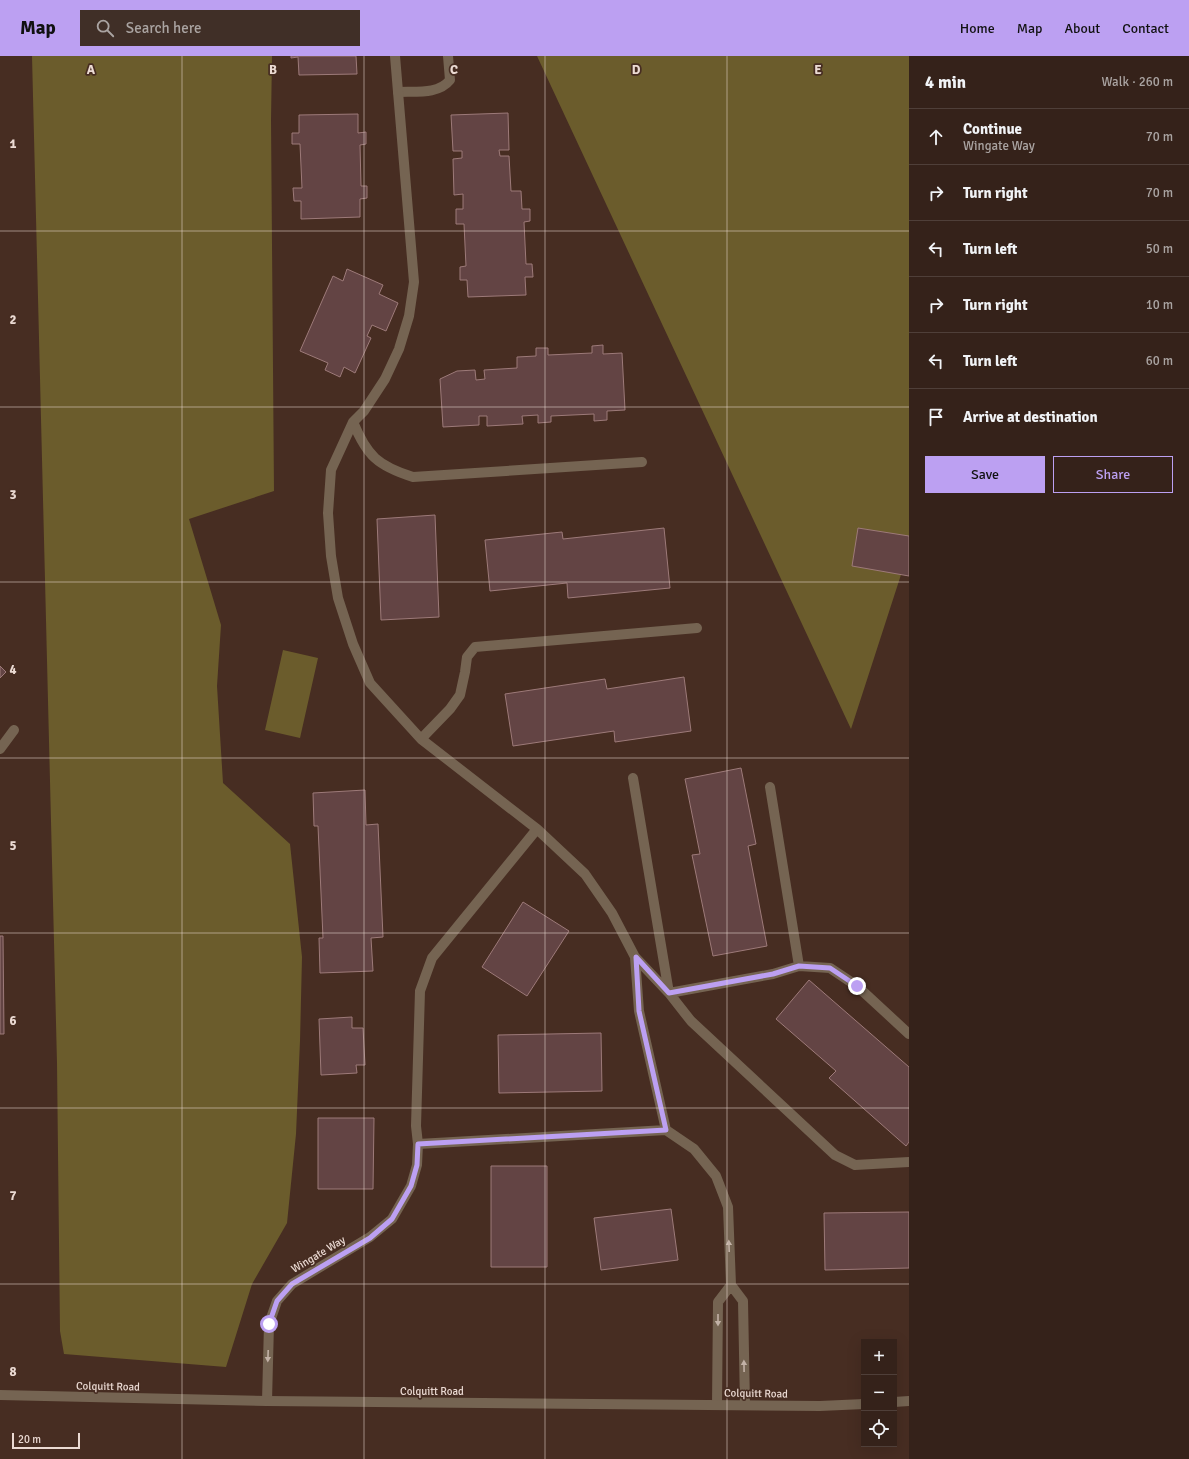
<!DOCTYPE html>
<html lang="en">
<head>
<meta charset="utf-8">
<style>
  :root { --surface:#35221a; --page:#402f27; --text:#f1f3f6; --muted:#aaa4a2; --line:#4f3f39; --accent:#bca0f2 }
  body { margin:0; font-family:Signika,sans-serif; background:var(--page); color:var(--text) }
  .controls { position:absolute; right:12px; bottom:12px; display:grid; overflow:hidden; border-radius:0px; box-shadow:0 4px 16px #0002 }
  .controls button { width:36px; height:36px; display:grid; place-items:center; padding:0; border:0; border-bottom:1px solid var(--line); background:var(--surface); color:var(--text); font:20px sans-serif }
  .scale { position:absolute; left:12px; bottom:10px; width:68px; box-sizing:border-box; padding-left:4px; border:2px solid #ebdad3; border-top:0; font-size:11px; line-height:14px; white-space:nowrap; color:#ebdad3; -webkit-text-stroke:3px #472d22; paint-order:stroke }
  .stop { position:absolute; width:12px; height:12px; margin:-9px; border:3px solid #bca0f2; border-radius:50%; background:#fff }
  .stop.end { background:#bca0f2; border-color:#fff; box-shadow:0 1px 4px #0008 }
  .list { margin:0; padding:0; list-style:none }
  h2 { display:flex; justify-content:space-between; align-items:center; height:52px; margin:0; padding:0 16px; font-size:17px }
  h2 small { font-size:13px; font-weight:400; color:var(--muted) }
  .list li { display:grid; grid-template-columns:26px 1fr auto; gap:12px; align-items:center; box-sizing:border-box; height:56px; padding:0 16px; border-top:1px solid var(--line) }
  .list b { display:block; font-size:15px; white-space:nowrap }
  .list p { margin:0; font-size:13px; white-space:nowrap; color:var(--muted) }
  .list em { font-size:13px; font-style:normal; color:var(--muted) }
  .actions { display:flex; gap:8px; padding:12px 16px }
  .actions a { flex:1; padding:9px 0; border:1px solid var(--accent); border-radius:0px; text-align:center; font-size:14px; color:var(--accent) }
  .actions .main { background:var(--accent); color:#111 }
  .icon { flex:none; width:22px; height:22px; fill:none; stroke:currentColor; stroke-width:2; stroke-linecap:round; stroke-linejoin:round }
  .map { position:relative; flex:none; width:909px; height:1403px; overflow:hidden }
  header { display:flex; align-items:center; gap:24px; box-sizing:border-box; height:56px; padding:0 20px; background:var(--accent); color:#111 }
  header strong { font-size:19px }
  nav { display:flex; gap:22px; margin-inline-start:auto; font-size:14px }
  .search { width:280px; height:36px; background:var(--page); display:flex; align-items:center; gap:10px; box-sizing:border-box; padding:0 14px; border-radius:0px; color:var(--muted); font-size:15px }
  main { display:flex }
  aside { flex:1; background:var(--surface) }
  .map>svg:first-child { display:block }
</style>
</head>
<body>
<header>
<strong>Map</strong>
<div class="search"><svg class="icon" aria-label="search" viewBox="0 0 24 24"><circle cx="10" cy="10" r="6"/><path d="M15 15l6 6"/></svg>Search here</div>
<nav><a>Home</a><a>Map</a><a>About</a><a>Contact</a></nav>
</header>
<main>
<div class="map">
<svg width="909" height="1403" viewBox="0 0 909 1403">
  <rect width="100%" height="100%" fill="#472d22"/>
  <!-- green -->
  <path fill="#6b5c2c" d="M32 0H272L271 64 274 435 189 463 221 569 217 630 223 727 290 788 302 901 300 985 296 1078 287 1167 252 1228 226 1311 64 1298 60 1275 57 1007Z
    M537 0H909V494L851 673Z
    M283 594 318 602 300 682 265 674Z"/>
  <!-- building -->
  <path fill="#634444" stroke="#9d7a79" d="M291 0H356L357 18 299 19 298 1 291 2Z
    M508 57 509 94H499L500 100H509L511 135H521L522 153H530V165L524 166 526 208H532L533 221H525L526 239 468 241 467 224H460V211L466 210 464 168H456V153H463V138L454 139 453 103 462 102V95H453L451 59Z
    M358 58V77L366 76V88L360 89 361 130H367V142L360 143V161L301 163V145H294L293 132H302L300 88H292V77H299V59Z
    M347 213 383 229 379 238 398 247 386 275 372 269 367 280 371 282 355 317 344 311 340 321 325 314 328 307 300 295 333 220 343 225Z
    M603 289V298L622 297 625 354 607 355V364L594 365V358L551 360V366L538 367V359L522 360 523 368 487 370V360H479V369L443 371 440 323 457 315 475 314 476 324 485 323 484 314 517 312V301L536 300V292H548V299L592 297V290Z
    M435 459 439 561 381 564 377 463Z
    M664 472 670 532 568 542 567 527 490 535 485 484 562 476 563 483Z
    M858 472 909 480V520L852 510Z
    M0 610 6 616 0 622Z
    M684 621 691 675 615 686 614 675 513 690 505 638 605 623 607 633Z
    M741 712 756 788 748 790 767 890 713 900 692 799 700 798 685 723Z
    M365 734 366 769 378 768 383 881 371 882 373 915 320 917 319 882H323L318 770H314L313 737Z
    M523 846 569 875 527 940 482 911Z
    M0 880H3L4 978H0Z
    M809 924 909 1011V1086L906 1090 829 1022 836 1015 776 963Z
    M352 961V972H363L365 1009H356L357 1017 321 1019 319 963Z
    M601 977 602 1035 499 1037 498 979Z
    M318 1062H374L373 1133H318Z
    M491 1110H547V1211H491Z
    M671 1153 678 1204 601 1214 594 1162Z
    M909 1156V1212L825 1214 824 1157Z"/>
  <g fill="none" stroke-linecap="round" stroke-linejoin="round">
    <!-- service -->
    <path stroke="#756452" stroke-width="10" d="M398 36C415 35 438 39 450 24L448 0"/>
    <!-- minor -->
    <path stroke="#756452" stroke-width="10" d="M395 0 414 226 409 260 399 293 385 323 364 355 353 366 331 414 328 457 331 500 338 542 353 588 370 627 421 683 537 773 585 818 612 857 635 901 639 955 666 1074
      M353 366C367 400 378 410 413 421L642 406
      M421 683 450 653 460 639 465 616 467 601 475 591 697 572
      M0 693 14 674
      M633 722 669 937
      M770 731 799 910
      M635 901 669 937 691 965 835 1099 855 1109 909 1106
      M669 937 773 918 799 910 830 912 857 930 909 978
      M418 1088 666 1074 694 1093 716 1120 728 1151 731 1229 743 1245 745 1349
      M267 1345 269 1268 277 1245 292 1228 370 1181 392 1163 411 1130 417 1109 418 1088 416 1070 420 935 432 902 537 773
      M717 1349 718 1246 731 1229"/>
    <!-- tertiary -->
    <path stroke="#756452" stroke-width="10" d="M0 1339 267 1345 820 1350 864 1348
      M894 1346 909 1345"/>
  </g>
  <!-- one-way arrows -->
  <defs><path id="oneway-solid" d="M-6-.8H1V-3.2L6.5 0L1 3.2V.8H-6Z"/></defs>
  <g fill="#c2b1a6">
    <use href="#oneway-solid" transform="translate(729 1190) rotate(-92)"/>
    <use href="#oneway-solid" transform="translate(718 1264) rotate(90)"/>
    <use href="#oneway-solid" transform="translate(268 1300) rotate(92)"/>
    <use href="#oneway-solid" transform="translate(744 1310) rotate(-91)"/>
  </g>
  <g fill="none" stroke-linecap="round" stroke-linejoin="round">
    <!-- route -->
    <path stroke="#bca0f2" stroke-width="5" d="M269 1268 277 1245 292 1228 370 1182 392 1163 411 1130 417 1109 418 1088 666 1074 639 955 636 901 669 937 773 918 799 910 830 912 857 930"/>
  </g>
  <!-- grid -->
  <path fill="none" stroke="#ebdad3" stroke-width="1" stroke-opacity="0.55" d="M182 0V1403M364 0V1403M545 0V1403M727 0V1403M0 175H909M0 351H909M0 526H909M0 702H909M0 877H909M0 1052H909M0 1228H909"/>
  <g text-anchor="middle" stroke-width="3.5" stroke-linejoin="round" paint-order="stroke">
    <!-- street labels -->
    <g font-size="11" fill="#ebdad3" stroke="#472d22">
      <text transform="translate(318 1198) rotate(-31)" y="4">Wingate Way</text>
      <text transform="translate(108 1330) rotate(1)" y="4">Colquitt Road</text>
      <text x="432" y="1339">Colquitt Road</text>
      <text transform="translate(756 1337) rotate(1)" y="4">Colquitt Road</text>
    </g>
  </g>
  <g font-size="13" text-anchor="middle" font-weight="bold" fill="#ebdad3" stroke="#472d22" stroke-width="3.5" stroke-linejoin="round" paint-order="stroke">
    <text x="91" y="18">A</text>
    <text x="273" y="18">B</text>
    <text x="454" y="18">C</text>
    <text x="636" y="18">D</text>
    <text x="818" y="18">E</text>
    <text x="13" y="92">1</text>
    <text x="13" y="268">2</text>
    <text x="13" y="443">3</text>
    <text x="13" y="618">4</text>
    <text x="13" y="794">5</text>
    <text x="13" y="969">6</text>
    <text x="13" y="1144">7</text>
    <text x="13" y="1320">8</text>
  </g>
</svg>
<div class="controls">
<button>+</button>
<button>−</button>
<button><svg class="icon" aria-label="locate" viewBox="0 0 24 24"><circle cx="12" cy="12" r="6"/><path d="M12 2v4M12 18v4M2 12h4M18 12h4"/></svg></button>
</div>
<div class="scale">20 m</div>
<div class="stop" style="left:269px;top:1268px"></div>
<div class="stop end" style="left:857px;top:930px"></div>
</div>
<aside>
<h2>4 min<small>Walk · 260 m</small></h2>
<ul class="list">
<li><svg class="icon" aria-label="ahead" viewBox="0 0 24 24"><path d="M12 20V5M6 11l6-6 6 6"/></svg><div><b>Continue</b><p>Wingate Way</p></div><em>70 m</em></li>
<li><svg class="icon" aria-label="right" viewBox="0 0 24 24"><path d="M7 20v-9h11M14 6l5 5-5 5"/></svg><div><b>Turn right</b></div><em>70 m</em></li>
<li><svg class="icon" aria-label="left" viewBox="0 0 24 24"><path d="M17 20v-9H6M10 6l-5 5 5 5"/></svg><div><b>Turn left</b></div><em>50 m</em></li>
<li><svg class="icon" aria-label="right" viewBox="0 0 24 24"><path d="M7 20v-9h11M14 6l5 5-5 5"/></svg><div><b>Turn right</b></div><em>10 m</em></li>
<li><svg class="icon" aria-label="left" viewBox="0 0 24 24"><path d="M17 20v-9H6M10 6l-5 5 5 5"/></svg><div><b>Turn left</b></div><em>60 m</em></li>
<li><svg class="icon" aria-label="arrive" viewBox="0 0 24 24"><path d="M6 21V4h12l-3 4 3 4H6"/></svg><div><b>Arrive at destination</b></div></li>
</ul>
<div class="actions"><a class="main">Save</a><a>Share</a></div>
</aside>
</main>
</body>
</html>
